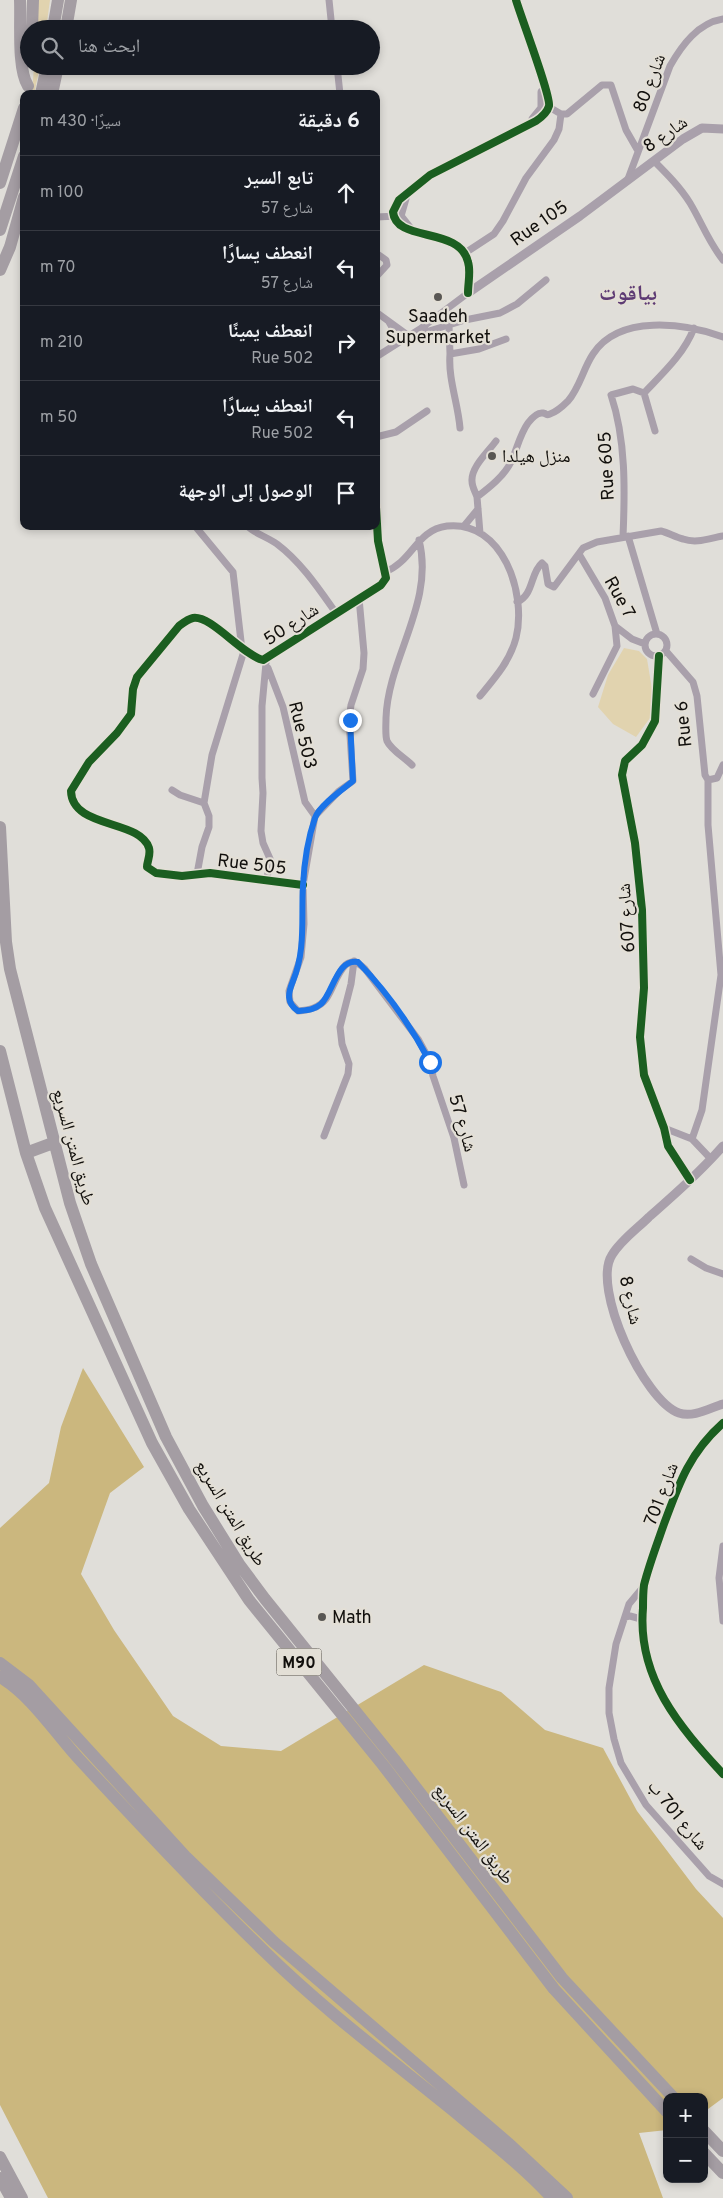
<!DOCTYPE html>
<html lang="ar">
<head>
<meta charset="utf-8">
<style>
  :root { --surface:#171b24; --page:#242831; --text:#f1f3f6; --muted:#9ea1a6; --line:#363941 }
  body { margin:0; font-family:Overpass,"Noto Naskh Arabic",sans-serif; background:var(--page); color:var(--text); direction:rtl }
  .controls { position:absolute; right:15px; bottom:15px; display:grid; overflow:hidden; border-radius:10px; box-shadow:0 2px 8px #0003 }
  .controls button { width:45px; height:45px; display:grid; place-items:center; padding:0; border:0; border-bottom:1px solid var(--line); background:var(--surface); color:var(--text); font:25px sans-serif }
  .stop { position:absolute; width:15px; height:15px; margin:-11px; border:4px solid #1a73e8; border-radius:50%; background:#fff }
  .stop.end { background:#1a73e8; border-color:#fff; box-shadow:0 1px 5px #0008 }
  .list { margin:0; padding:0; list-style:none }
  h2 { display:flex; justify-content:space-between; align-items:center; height:65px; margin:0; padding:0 20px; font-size:21px }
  h2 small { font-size:16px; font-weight:400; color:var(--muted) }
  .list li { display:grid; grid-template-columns:32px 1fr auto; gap:15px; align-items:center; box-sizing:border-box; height:75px; padding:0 20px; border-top:1px solid var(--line) }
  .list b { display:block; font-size:19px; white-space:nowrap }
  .list p { margin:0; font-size:16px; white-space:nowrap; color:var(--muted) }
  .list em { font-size:16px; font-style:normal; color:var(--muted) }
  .icon { flex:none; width:28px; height:28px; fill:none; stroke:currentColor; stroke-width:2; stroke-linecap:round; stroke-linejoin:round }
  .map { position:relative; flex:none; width:723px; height:2198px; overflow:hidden; direction:ltr }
  .search { position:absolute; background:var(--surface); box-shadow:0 2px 8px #0003; left:20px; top:20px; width:360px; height:55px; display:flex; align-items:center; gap:12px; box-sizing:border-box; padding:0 18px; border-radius:28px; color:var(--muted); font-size:19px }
  .panel { position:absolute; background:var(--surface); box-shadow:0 2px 8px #0003; left:20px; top:90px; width:360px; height:440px; border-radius:10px; direction:rtl }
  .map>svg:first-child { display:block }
</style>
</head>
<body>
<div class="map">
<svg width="723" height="2198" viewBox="0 0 723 2198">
  <rect width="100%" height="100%" fill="#e0ded9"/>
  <!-- green -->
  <path fill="#e1d3af" d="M38 0H50L46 29H36Z
    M34 66H40L34 94H32Z
    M624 648 639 651 647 659 653 695V714L636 737 613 724 598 707 608 675Z"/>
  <!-- forest -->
  <path fill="#cbb77e" d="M83 1368 144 1467 110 1493 81 1574 114 1630 173 1716 221 1746 281 1751 424 1665 501 1692 545 1730 603 1748 637 1811 696 1889 723 1918V2098L704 2112V2097H667V2130L639 2133 663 2198H48L0 2105V1528L49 1483 61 1427Z"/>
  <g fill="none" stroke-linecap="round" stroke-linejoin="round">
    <!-- minor -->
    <path stroke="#a9a0ab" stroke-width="7" d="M329 0 332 29
      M337 66 340 94
      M549 107 561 114H567L602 85H611L626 130 638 151
      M654 161C667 174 680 187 690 203 702 223 708 241 723 260
      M628 179 670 66C682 45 698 23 723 19
      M376 217 398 216
      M376 253 386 260 387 265 376 277
      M465 253 494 234 503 221 526 178 554 140 559 129 561 114
      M376 312 409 336
      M389 322 400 341
      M449 325 450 354 479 349 506 339
      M420 329 429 331 465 320 500 313 517 304 546 280
      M450 354C448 379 458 403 460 428
      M376 357 420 329 468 293
      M644 393 655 431
      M376 437 396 432 427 411
      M477 497C475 491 472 487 472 481 471 467 488 452 496 441
      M195 526 233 572 242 650
      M247 526C256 534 267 537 277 544 301 562 319 589 336 613
      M464 526 478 509
      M480 533 477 497C490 487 504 476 511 462 517 449 520 434 528 423 531 419 537 412 543 413 548 414 545 416 550 414 556 412 564 405 568 401 580 387 583 369 593 354 619 314 684 323 723 337
      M628 536 657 634
      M623 537C625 490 626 440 611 395L633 389 644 393C663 373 684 354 694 328
      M579 554 605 598 615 626 632 639 645 644
      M385 572C413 561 416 530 447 526 503 520 527 594 516 638 510 661 495 678 480 696
      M359 598 364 653 363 669 351 705 349 720 353 781 339 791 315 816 303 885 304 924 301 957 289 991 290 1002 298 1011C309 1010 319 1008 326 999 336 986 343 946 365 969L418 1039 430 1061 433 1076 454 1138 464 1185
      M517 602C534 595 530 573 542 563L545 566 548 584 554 587 583 548 597 542 661 531C669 533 675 537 683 539 697 544 710 538 723 536
      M645 645a11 11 0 1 1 22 0a11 11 0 1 1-22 0Z
      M666 651 693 682 697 696 705 775 708 780 717 778 723 765
      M659 656 655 721 642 745 625 761 622 775 635 843 642 910 644 988 640 1037 644 1075 664 1128 668 1146 690 1180
      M266 663 262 706V778L263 793 261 831 263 843 271 861 266 881
      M268 668 283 707 305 802 315 816
      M593 694 617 646 615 626
      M412 765C405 758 391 750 387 741 385 735 386 725 386 718 388 657 435 603 419 540
      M172 790 180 795 204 803
      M197 874 202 847 209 827V816L204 803 212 755 244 651
      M303 885 210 873 182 876 156 873 147 867C147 861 151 855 149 848 140 819 72 829 71 791L89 762 117 733 131 714 133 689 137 677 179 626C183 623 188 619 193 618 211 615 241 654 263 660L381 585 386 578 378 541 376 507
      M664 1128 692 1139 711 1159
      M324 1136 348 1074 349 1064 342 1044 340 1027 351 984 354 961
      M692 1139 702 1110 721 975 708 825V780
      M691 1259 706 1268 723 1274
      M723 1423C690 1452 679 1483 664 1524 657 1544 649 1565 644 1585 643 1593 643 1601 643 1608 637 1678 679 1726 723 1774
      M723 1546 719 1578 723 1621
      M644 1586 629 1604 616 1644 609 1688V1713L614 1739 621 1763 646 1805 709 1876 723 1884
      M625 1617 630 1616 641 1619"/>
    <!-- tertiary -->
    <path stroke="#a9a0ab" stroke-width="9" d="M533 119 542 108V92
      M406 195 400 216 411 230
      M468 293C468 283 471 271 468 262 460 226 396 243 393 212L399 200 430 175 536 121C542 117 547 113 549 106 551 96 521 17 516 0
      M468 293 580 216 683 139 702 128 723 129
      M723 1146C700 1172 675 1194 649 1217 637 1229 621 1240 612 1255 591 1287 644 1401 679 1413 693 1418 710 1408 723 1404"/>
    <!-- motorway -->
    <path stroke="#a49da3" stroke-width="12" d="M20 0C21 22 17 69 28 86
      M32 29 33 0
      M53 29 58 0
      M66 29 71 0
      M41 94 47 66
      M52 94 58 66
      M0 183 24 108
      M0 230 24 156
      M0 270 10 247 24 197
      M0 827 6 942 10 969 70 1203 91 1264 166 1437 203 1506 239 1564 265 1599 394 1759 562 1978 673 2097
      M0 1051 26 1153 45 1208 152 1443 189 1509 249 1600 383 1765 554 1989 667 2112
      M26 1153 53 1143
      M0 1663 29 1685 185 1856 274 1942 508 2143 567 2198
      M0 1677C32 1696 55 1733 79 1759 140 1825 201 1890 265 1952 326 2012 395 2063 461 2117 492 2143 525 2168 552 2198
      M704 2131 723 2151
      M704 2153 723 2173
      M0 2157 22 2198
      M0 2178 11 2198"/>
    <defs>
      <path id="cycleway" d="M468 293C468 283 471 271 468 262 460 226 396 243 393 212L399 200 430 175 536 121C542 117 547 113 549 106 551 96 521 17 516 0
        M659 656 655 721 642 745 625 761 622 775 635 843 642 910 644 988 640 1037 644 1075 664 1128 668 1146 690 1180
        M303 885 210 873 182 876 156 873 147 867C147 861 151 855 149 848 140 819 72 829 71 791L89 762 117 733 131 714 133 689 137 677 179 626C183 623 188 619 193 618 211 615 241 654 263 660L381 585 386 578 378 541 376 507
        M723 1423C690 1452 679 1483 664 1524 657 1544 649 1565 644 1585 643 1593 643 1601 643 1608 637 1678 679 1726 723 1774"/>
    </defs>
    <!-- cycleway casing -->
    <use href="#cycleway" stroke="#e3dfd6" stroke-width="11"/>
    <!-- cycleway -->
    <use href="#cycleway" stroke="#1b5e20" stroke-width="8"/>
  </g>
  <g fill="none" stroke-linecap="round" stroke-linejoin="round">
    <!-- route -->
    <path stroke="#1a73e8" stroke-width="6" d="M350 720 353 781C343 789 319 806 315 818 308 838 304 865 303 886 301 919 306 949 293 981 288 993 286 1003 298 1011 307 1010 314 1010 321 1004 333 993 337 958 358 962 386 991 411 1026 430 1062"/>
  </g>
  <!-- markers -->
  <g fill="#595754" stroke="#e3dfd6" stroke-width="2">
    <circle cx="438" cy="297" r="5"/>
    <circle cx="492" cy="456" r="5"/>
    <circle cx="322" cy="1617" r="5"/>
  </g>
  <g text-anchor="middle" stroke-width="4.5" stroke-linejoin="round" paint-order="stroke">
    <!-- shield labels -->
    <rect fill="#e3dfd6" stroke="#504d49" stroke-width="1" x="276.5" y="1648.5" width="45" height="27" rx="4"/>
    <g font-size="16" font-weight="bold" fill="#110f0c">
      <text x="299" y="1668">M90</text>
    </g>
    <!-- street labels -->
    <g font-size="18" fill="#110f0c" stroke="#e3dfd6">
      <text transform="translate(649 83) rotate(-69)" y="6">شارع 80</text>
      <text transform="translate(665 134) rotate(-35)" y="6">شارع 8</text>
      <text transform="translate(539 223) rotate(-35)" y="6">Rue 105</text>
      <text transform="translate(606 466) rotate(-93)" y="6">Rue 605</text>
      <text transform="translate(620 597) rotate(61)" y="6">Rue 7</text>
      <text transform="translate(291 624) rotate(-33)" y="6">شارع 50</text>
      <text transform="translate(683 724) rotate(-96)" y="6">Rue 6</text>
      <text transform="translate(303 735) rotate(76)" y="6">Rue 503</text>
      <text transform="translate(252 864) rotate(7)" y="6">Rue 505</text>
      <text transform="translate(626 918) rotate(-94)" y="6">شارع 607</text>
      <text transform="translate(463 1123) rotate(74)" y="6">شارع 57</text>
      <text transform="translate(74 1147) rotate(75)" y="6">طريق المتن السريع</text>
      <text transform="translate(631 1300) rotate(77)" y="6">شارع 8</text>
      <text transform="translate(661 1494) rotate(-69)" y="6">شارع 701</text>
      <text transform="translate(231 1513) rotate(59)" y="6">طريق المتن السريع</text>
      <text transform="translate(678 1815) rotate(51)" y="6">شارع 701 ب</text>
      <text transform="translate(474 1834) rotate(53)" y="6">طريق المتن السريع</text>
    </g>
    <!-- poi labels -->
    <g font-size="18" fill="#110f0c" stroke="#e3dfd6" text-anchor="start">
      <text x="438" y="322" text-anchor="middle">Saadeh<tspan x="438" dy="21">Supermarket</tspan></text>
      <text x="502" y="462">منزل هيلدا</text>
      <text x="332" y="1623">Math</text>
    </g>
    <!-- district labels -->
    <g font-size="22" font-weight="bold" fill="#5e3b74" stroke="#e3dfd6">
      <text x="628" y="300">بياقوت</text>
    </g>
  </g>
</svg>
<div class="controls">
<button>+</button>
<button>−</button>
</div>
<div class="stop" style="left:430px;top:1062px"></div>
<div class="stop end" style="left:350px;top:720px"></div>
<div class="search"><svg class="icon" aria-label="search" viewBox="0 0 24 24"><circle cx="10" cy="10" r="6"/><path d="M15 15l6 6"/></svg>ابحث هنا</div>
<section class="panel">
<h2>6 دقيقة<small>سيرًا · 430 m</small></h2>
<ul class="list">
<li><svg class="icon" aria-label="ahead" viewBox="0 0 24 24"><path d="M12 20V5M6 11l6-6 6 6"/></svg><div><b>تابع السير</b><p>شارع 57</p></div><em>100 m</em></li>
<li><svg class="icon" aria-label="left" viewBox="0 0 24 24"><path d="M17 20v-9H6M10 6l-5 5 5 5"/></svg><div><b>انعطف يسارًا</b><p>شارع 57</p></div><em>70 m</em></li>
<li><svg class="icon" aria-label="right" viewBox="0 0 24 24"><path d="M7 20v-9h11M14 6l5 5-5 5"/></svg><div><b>انعطف يمينًا</b><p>Rue 502</p></div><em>210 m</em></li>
<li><svg class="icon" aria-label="left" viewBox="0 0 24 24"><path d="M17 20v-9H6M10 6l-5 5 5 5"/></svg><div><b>انعطف يسارًا</b><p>Rue 502</p></div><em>50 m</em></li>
<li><svg class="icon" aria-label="arrive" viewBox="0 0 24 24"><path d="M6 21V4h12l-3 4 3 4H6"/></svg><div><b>الوصول إلى الوجهة</b></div></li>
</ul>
</section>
</div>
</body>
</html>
